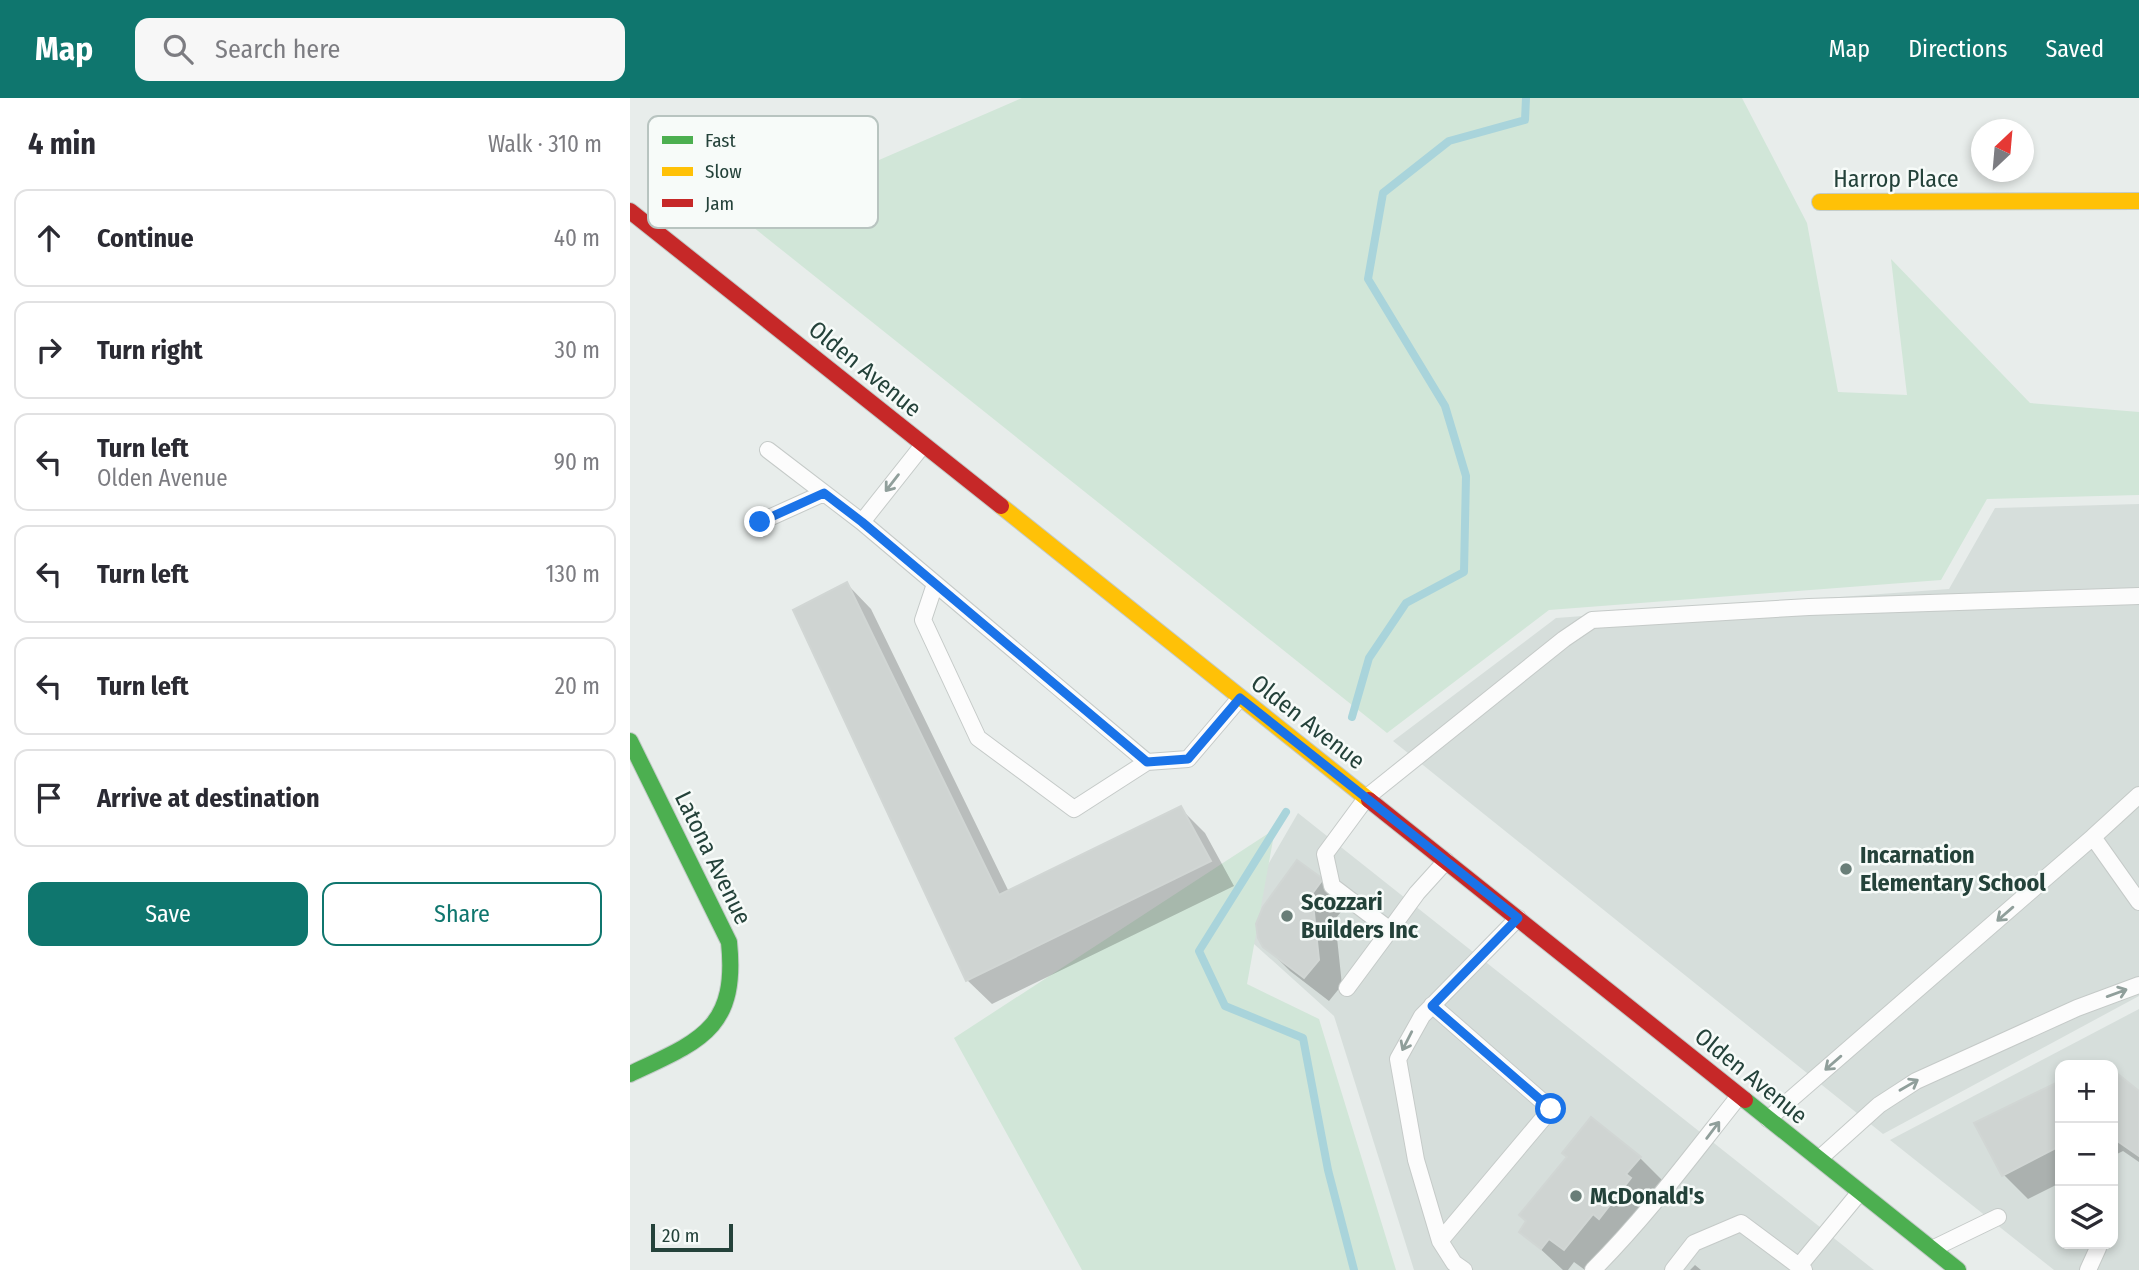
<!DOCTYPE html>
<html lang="en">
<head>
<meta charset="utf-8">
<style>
  :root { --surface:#fff; --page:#f7f7f7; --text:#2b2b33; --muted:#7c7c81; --line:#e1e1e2; --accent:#0f766e }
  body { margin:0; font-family:"Fira Sans Condensed",sans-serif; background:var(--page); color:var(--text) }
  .controls { position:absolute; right:21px; bottom:21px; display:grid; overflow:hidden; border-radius:14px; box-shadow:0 4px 10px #0003 }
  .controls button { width:63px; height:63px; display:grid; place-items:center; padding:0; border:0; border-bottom:2px solid var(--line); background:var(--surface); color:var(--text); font:35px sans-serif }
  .compass { position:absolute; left:1341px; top:21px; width:63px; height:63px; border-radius:50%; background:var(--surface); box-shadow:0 4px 10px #0003; rotate:26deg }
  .scale { position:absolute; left:21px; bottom:18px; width:82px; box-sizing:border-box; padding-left:7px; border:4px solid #24423a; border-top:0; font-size:19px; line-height:24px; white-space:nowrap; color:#24423a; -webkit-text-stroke:5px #f7fbf9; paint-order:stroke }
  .stop { position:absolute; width:21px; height:21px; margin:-16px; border:5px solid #1a73e8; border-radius:50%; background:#fff }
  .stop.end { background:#1a73e8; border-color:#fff; box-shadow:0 2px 7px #0008 }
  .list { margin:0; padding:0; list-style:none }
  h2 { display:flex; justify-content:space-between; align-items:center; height:91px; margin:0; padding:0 28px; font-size:30px }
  h2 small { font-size:23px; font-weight:400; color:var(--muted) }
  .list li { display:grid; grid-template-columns:46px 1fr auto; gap:21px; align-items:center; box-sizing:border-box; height:98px; margin:0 14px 14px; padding:0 14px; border:2px solid var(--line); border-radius:14px }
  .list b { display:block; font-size:26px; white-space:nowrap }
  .list p { margin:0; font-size:23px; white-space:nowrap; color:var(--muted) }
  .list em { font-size:23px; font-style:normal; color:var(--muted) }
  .actions { display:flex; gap:14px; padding:21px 28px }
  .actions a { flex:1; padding:16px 0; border:2px solid var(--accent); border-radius:14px; text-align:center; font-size:24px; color:var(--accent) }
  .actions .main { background:var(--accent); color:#fff }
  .icon { flex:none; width:38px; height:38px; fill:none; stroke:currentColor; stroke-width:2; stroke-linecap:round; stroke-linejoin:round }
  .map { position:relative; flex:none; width:1509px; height:1172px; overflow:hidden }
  header { display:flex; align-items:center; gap:42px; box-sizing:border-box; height:98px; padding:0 35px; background:var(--accent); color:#fff }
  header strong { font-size:33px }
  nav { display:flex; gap:38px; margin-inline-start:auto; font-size:24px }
  .search { width:490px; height:63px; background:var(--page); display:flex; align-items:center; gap:18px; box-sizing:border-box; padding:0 24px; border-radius:14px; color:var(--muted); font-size:26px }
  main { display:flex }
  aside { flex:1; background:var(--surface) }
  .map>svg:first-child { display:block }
</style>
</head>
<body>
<header>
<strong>Map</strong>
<div class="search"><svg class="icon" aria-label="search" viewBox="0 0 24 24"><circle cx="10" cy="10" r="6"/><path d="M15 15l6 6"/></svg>Search here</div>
<nav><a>Map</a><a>Directions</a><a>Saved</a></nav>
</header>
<main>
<aside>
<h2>4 min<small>Walk · 310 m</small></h2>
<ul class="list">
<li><svg class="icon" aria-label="ahead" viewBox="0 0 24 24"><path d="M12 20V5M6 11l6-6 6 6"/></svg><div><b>Continue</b></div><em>40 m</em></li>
<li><svg class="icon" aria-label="right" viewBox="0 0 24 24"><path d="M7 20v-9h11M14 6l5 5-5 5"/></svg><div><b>Turn right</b></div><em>30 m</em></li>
<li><svg class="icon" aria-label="left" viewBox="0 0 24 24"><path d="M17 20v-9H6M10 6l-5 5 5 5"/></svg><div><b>Turn left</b><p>Olden Avenue</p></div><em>90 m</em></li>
<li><svg class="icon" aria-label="left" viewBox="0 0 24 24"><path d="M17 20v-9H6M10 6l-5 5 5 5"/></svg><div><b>Turn left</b></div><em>130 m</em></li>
<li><svg class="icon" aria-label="left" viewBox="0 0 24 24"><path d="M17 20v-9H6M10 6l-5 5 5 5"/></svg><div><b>Turn left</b></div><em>20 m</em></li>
<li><svg class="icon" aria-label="arrive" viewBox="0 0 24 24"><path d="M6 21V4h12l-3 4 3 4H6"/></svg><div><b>Arrive at destination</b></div></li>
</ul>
<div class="actions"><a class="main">Save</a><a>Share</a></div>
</aside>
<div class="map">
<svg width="1509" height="1172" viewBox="0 0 1509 1172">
  <rect width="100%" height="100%" fill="#e8edeb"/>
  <!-- built -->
  <path fill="#d6dedb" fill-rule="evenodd" d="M1509 406V898L1253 1036 763 643 926 520 1319 491 1365 410Z
    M668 715 1244 1172H784L704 918 603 827Z
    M1509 911V1172H1424L1260 1042ZM1430 967H1483V1146H1430Z"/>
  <!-- green -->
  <path fill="#d1e6d8" d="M392 0H1112L1177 125 1208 294 1277 297 1261 161 1400 305 1509 314V397L1357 401 1311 482 919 512 757 635 113 121Z
    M645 731 617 886 689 921 766 1172H452L324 940Z"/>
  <!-- shadow -->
  <path fill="#0003" d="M217 486 241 511 379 794 550 710 575 735 604 788 362 906 337 882Z
    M668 765 692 782 717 807 705 821 712 887 699 903 660 873 635 848Z
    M1483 974 1509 995V1064L1493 1053 1483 1058Z
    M1430 985V1085L1398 1101 1374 1077 1346 1026Z
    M1010 1060 1034 1084 961 1172H955L944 1164 938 1172H933L891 1133Z
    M1065 1167 1071 1172H1060Z"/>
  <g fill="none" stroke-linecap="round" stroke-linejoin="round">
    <!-- stream -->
    <path stroke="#a9d4db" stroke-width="8" d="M722 619 739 560 776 505 834 474 836 378 815 308 738 181 753 95 819 43 895 22 896 0
      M656 714 569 853 595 908 673 940 698 1072 724 1172"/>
  </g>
  <!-- building -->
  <path fill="#cfd4d2" stroke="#d1d6d4" stroke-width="2" d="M217 484 369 797 551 708 581 763 336 883 163 512Z
    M667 762 693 781 682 796 689 862 674 880 633 849 628 840 626 826 633 809Z
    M1483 972 1509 993V1058L1483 1040Z
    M1430 983V1048L1372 1078 1344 1025Z
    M961 1019 1011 1059 996 1076 1001 1080 969 1121 963 1116 934 1152 919 1141 911 1151 889 1134 896 1123 889 1117 937 1059 932 1055Z"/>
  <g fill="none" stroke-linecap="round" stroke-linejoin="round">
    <defs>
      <path id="lane" d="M138 352 232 424 517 664
        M130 424 194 395
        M232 424 293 347
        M305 486 293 522 348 640 444 711 517 664 558 661 610 600
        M1509 697 1463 739 1509 804
        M816 763 787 795 760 832 702 788 695 756 737 699 934 541 962 522 1179 509 1509 498
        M717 890 760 832
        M802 907 921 1011 810 1143
        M1138 1021 1463 739
        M1189 1061 1249 1007 1286 983 1447 910 1509 887
        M1304 1150 1368 1119
        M1169 1168 1230 1094
        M834 1172 824 1165 810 1143 786 1062 768 961 792 918 888 820
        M963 1172C1017 1118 1062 1057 1109 998
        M1043 1172 1064 1145 1111 1125 1174 1172
        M1458 1172 1468 1150"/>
      <path id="fast" d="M0 643 99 844C108 931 70 943 0 976
        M1115 1002 1328 1172"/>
      <path id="slow" d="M1190 104 1509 103
        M371 408 739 702"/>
      <path id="jam" d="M0 113 371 408
        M739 702 1115 1002"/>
    </defs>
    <!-- lane casing -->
    <use href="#lane" stroke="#c5cac8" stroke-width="18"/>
    <!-- fast casing -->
    <use href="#fast" stroke="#c3cbc8" stroke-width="18"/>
    <!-- slow casing -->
    <use href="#slow" stroke="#c3cbc8" stroke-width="18"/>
    <!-- jam casing -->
    <use href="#jam" stroke="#c3cbc8" stroke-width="18"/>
    <!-- lane -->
    <use href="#lane" stroke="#fcfcfc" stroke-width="16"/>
    <!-- fast -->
    <use href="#fast" stroke="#4caf50" stroke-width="16"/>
    <!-- slow -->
    <use href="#slow" stroke="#ffc107" stroke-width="16"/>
    <!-- jam -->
    <use href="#jam" stroke="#c62828" stroke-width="16"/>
  </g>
  <!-- one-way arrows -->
  <defs><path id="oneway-shaft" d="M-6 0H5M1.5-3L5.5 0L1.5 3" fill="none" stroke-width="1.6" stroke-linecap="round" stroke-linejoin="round" transform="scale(1.75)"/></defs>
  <g stroke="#909f9b">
    <use href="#oneway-shaft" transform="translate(262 385) rotate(128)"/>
    <use href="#oneway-shaft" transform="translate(1375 816) rotate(139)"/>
    <use href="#oneway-shaft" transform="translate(1487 895) rotate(-20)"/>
    <use href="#oneway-shaft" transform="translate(777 943) rotate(117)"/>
    <use href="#oneway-shaft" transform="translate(1203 965) rotate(139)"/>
    <use href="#oneway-shaft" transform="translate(1279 987) rotate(-30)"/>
    <use href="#oneway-shaft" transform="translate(1083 1032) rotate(-53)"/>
  </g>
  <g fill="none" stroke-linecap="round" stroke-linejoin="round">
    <!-- route -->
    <path stroke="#1a73e8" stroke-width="9" d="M130 424 194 395 232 424 517 664 558 661 610 600 888 820 802 908 921 1011"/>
  </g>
  <!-- markers -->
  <g fill="#697e78" stroke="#f7fbf9" stroke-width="2.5">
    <circle cx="1216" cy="771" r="7"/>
    <circle cx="657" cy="818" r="7"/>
    <circle cx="946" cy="1098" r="7"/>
  </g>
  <g text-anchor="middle" stroke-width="5" stroke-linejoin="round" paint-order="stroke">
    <!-- street labels -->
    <g font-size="24" fill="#24423a" stroke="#f7fbf9">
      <text x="1266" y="89">Harrop Place</text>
      <text transform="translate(235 271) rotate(39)" y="8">Olden Avenue</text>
      <text transform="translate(678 624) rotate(38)" y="8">Olden Avenue</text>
      <text transform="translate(83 760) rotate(64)" y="8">Latona Avenue</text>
      <text transform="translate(1121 978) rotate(39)" y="8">Olden Avenue</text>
    </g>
    <!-- poi labels -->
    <g font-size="24" font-weight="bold" fill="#24423a" stroke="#f7fbf9" text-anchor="start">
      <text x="1230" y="765">Incarnation<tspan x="1230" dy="28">Elementary School</tspan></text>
      <text x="671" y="812">Scozzari<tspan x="671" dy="28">Builders Inc</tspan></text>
      <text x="960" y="1106">McDonald's</text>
    </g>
  </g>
  <!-- legend -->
  <rect x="18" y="18" width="230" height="112" rx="10" fill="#f7fbf9" stroke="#b8c4c0" stroke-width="2"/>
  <rect x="32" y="38" width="31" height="8" fill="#4caf50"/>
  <rect x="32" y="69" width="31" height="9" fill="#ffc107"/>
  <rect x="32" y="101" width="31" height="8" fill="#c62828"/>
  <g font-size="19" fill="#24423a">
    <text x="75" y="49">Fast</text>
    <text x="75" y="80">Slow</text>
    <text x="75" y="112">Jam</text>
  </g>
</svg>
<div class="controls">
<button>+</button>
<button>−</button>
<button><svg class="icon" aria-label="layers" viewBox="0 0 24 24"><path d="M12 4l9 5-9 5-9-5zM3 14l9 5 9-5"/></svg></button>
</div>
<svg class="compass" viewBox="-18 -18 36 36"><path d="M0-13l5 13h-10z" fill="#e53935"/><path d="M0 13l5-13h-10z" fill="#7c7c81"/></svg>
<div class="scale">20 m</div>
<div class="stop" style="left:921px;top:1011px"></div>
<div class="stop end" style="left:130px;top:424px"></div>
</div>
</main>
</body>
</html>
